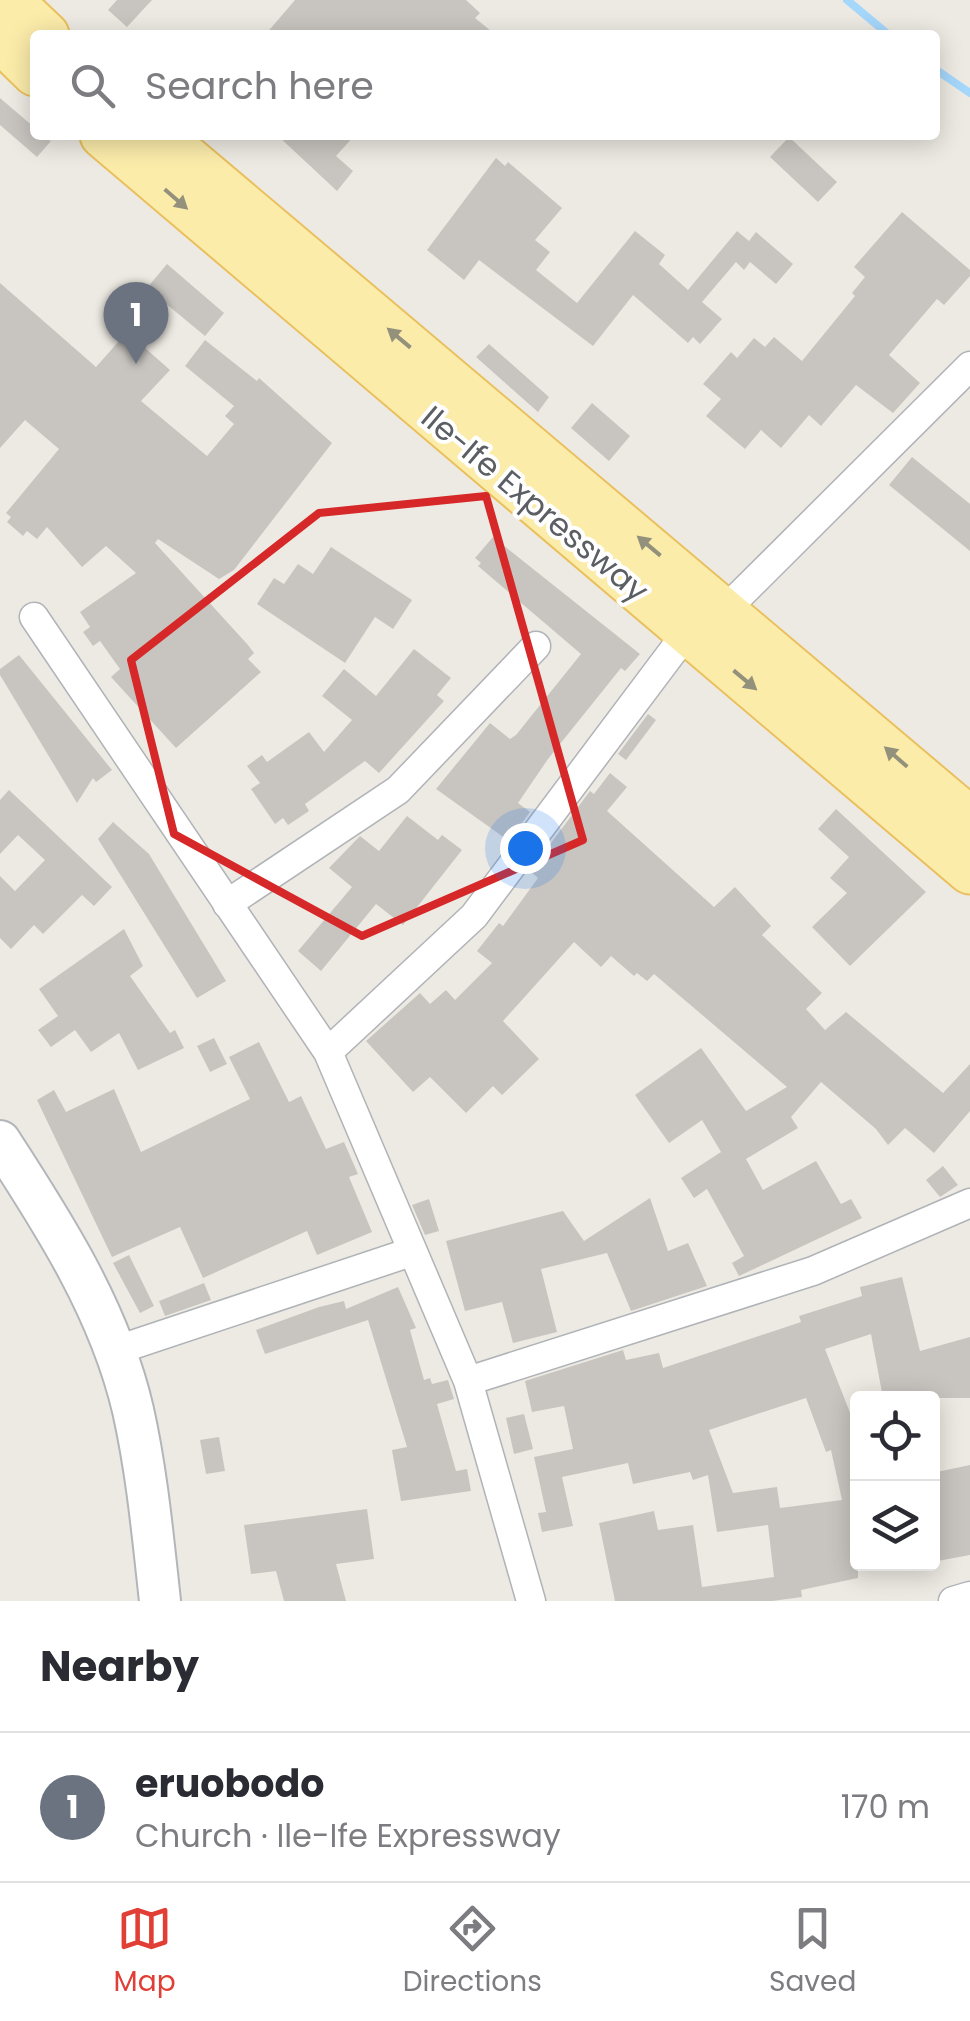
<!DOCTYPE html>
<html lang="en">
<head>
<meta charset="utf-8">
<style>
  :root { --surface:#fff; --page:#f2f2f3; --text:#2b2b33; --muted:#7c7c81; --line:#e1e1e2; --accent:#e13f35 }
  body { margin:0; font-family:Poppins,sans-serif; background:var(--page); color:var(--text) }
  .controls { position:absolute; right:30px; bottom:30px; display:grid; overflow:hidden; border-radius:10px; box-shadow:0 5px 25px #0003 }
  .controls button { width:90px; height:90px; display:grid; place-items:center; padding:0; border:0; border-bottom:2px solid var(--line); background:var(--surface); color:var(--text); font:50px sans-serif }
  .you { position:absolute; left:525px; top:848px; width:35px; height:35px; margin:-25px; border:8px solid #fff; border-radius:50%; background:#1a73e8; box-shadow:0 0 0 15px #1a73e833 }
  .badge { display:grid; place-items:center; width:65px; height:65px; border-radius:50%; background:var(--accent); color:#fff; font-size:32px; font-weight:700 }
  .pin { position:absolute; translate:-50% -82px; filter:drop-shadow(0 2px 5px #0008) }
  .pin::after { content:''; position:absolute; top:52px; width:35px; height:30px; background:inherit; clip-path:polygon(0 0,100% 0,50% 100%) }
  .list { margin:0; padding:0; list-style:none }
  h2 { display:flex; justify-content:space-between; align-items:center; height:130px; margin:0; padding:0 40px; font-size:42px }
  h2 small { font-size:32px; font-weight:400; color:var(--muted) }
  .list li { display:grid; grid-template-columns:65px 1fr auto; gap:30px; align-items:center; box-sizing:border-box; height:150px; padding:0 40px; border-top:2px solid var(--line) }
  .list b { display:block; font-size:38px; white-space:nowrap }
  .list p { margin:0; font-size:32px; white-space:nowrap; color:var(--muted) }
  .list em { font-size:32px; font-style:normal; color:var(--muted) }
  .icon { flex:none; width:55px; height:55px; fill:none; stroke:currentColor; stroke-width:2; stroke-linecap:round; stroke-linejoin:round }
  .map { position:relative; flex:none; width:970px; height:1601px; overflow:hidden }
  .search { position:absolute; background:var(--surface); box-shadow:0 5px 25px #0003; left:30px; right:30px; top:30px; height:110px; display:flex; align-items:center; gap:25px; box-sizing:border-box; padding:0 35px; border-radius:10px; color:var(--muted); font-size:38px }
  .sheet { height:280px; background:var(--surface) }
  nav { display:flex; justify-content:space-around; align-items:center; box-sizing:border-box; height:140px; border-top:2px solid var(--line); background:var(--surface); font-size:28px; color:var(--muted) }
  nav a { display:grid; justify-items:center; gap:5px }
  nav .on { color:var(--accent) }
  .map>svg:first-child { display:block }
</style>
</head>
<body>
<div class="map">
<svg width="970" height="1601" viewBox="0 0 970 1601">
  <rect width="100%" height="100%" fill="#edeae3"/>
  <g fill="none" stroke-linecap="round" stroke-linejoin="round">
    <!-- stream -->
    <path stroke="#a5d7fb" stroke-width="8" d="M847 0 889 35
      M935 69 970 93"/>
  </g>
  <!-- building -->
  <path fill="#c8c5c0" fill-rule="evenodd" d="M117 0H152L127 27 108 10Z
    M295 0H466L480 13 475 18 496 35H265Z
    M0 98 35 128V135L51 141 37 157 0 125Z
    M277 135H355L336 156 353 171 337 191Z
    M789 137 837 182 818 202 770 157Z
    M496 158 505 166 508 162 562 208 535 240 550 252 536 270 577 303 635 231 665 255 659 264 688 290 737 231 749 241 756 232 793 264 776 284 750 262 744 270 736 262 702 302 722 319 700 344 693 337 688 343 633 295 593 346 479 260 464 280 427 250Z
    M902 212 970 270V276L944 305 937 299 889 355 920 383 893 413 856 385 821 426 809 415 781 448 761 430 745 449 706 416 721 399 703 384 731 352 737 358 754 338 765 347 774 337 802 361 855 296 852 293 865 277 854 267Z
    M167 264 224 313 205 336 147 288Z
    M0 283 96 367 127 332 170 370 141 401 207 456 234 424 225 416 234 406 185 366 205 340 257 381 259 378 332 443 234 570 219 579 158 539 155 543 248 645 254 653 248 659 261 672 176 748 111 677 120 669 100 641 93 646 83 632 90 627 80 612 136 573 106 546 82 567 47 527 37 539 27 531 23 536 7 522 11 517 6 513 59 449 25 420 0 448Z
    M489 344 549 397 538 412 476 357Z
    M592 403 630 436 609 461 571 428Z
    M912 457 970 504V551L889 485Z
    M493 537 640 654 625 671 621 668 548 759 518 803 530 812 509 841 436 789 490 723 510 739 516 735 581 654 478 566 481 563 475 558Z
    M331 547 412 600 393 629 375 617 345 663 257 604 274 578 284 584 298 564 313 574Z
    M414 649 451 678 437 695 444 701 379 773 365 761 305 804 309 811 288 825 283 818 275 824 251 789 260 783 247 766 262 755 267 762 309 732 324 752 352 720 322 696 344 669 376 696Z
    M19 655 112 770 96 782 93 778 77 803 0 675V669Z
    M648 714 656 720 626 760 618 754Z
    M610 773 627 787 607 811 714 907 735 887 771 926 762 935 822 993 806 1009 825 1030 846 1012 943 1093 970 1064V1111L934 1153 905 1128 888 1145 876 1129 821 1082 791 1117 798 1128 746 1159 763 1190 816 1161 841 1204 851 1199 862 1218 739 1276 732 1263 744 1256 707 1189 694 1198 681 1178 721 1152 702 1120 669 1143 635 1095 701 1048 746 1111 787 1087 654 974 647 981 637 973 634 976 611 956 601 967 574 942 503 1021 539 1059 502 1095 493 1086 466 1113 430 1077 413 1092 366 1041 420 993 430 1004 446 990 455 1000 492 963 477 951 499 923 503 926 538 878 530 871 590 791 594 794Z
    M9 790 112 887 94 906 82 895 43 934 34 925 11 949 0 938V876L15 891 45 860 18 835 0 854V800Z
    M836 809 926 892 850 966 812 927 847 893 830 878 849 857 818 829Z
    M407 816 438 840 442 835 462 850 403 925 376 904 321 971 298 951 352 887 329 868 360 836 379 851Z
    M113 822 149 854 226 981 197 998 98 839Z
    M124 929 143 966 130 976 170 1033 175 1030 184 1048 138 1070 119 1033 91 1052 75 1030 51 1047 38 1030 58 1016 39 989Z
    M214 1038 227 1064 210 1072 197 1046Z
    M259 1042 289 1102 301 1096 326 1149 344 1142 358 1174 349 1177 372 1232 317 1255 307 1231 203 1278 180 1227 112 1257 37 1100 54 1090 66 1112 114 1089 141 1152 250 1099 229 1057Z
    M943 1166 958 1185 940 1197 926 1180Z
    M650 1198 668 1251 688 1243 707 1286 631 1311 607 1253 541 1269 557 1332 513 1343 502 1302 465 1311 446 1241 563 1211 584 1241Z
    M429 1199 439 1231 425 1235 412 1205Z
    M129 1255 154 1306 140 1313 113 1263Z
    M902 1277 920 1351 970 1337V1398H883L871 1334 825 1349 858 1433V1578L801 1590 802 1597 772 1601H615L599 1523 654 1511 658 1530 693 1525 702 1587 774 1577 768 1525 717 1532 708 1475 693 1480 690 1472 633 1484 628 1463 562 1477 573 1526 542 1532 538 1513 546 1512 534 1457 573 1449 564 1406 532 1412 525 1381 623 1350 626 1360 659 1353 663 1368 801 1322 799 1316 862 1296 860 1287ZM806 1398 826 1452 831 1450 842 1500 780 1508 777 1487 733 1493 709 1430Z
    M204 1283 211 1300 165 1316 159 1301Z
    M398 1287 416 1328 410 1330 424 1380 430 1378 432 1384 448 1380 454 1399 437 1404 456 1471 467 1469 471 1491 401 1501 392 1450 407 1447 368 1320 265 1354 256 1330 319 1307 344 1301 346 1309Z
    M524 1414 533 1449 514 1454 506 1418Z
    M219 1437 225 1471 206 1474 200 1440Z
    M970 1465V1555L932 1562V1473Z
    M367 1509 374 1559 336 1564 346 1601H284L276 1571 251 1574 244 1525Z"/>
  <g fill="none" stroke-linecap="round" stroke-linejoin="round">
    <defs>
      <path id="minor" d="M725 610 970 366
        M34 617 328 1052 468 1381 531 1601
        M227 904 398 790 536 646
        M328 1052 474 916 688 631
        M114 1351 411 1252
        M468 1381 813 1271 970 1203
        M953 1601 970 1596"/>
      <path id="secondary" d="M0 1141C54 1224 110 1311 133 1410 147 1472 153 1538 160 1601"/>
      <path id="primary" d="M9 0 46 35
        M0 39 35 73
        M103 135 970 871
        M159 135 970 820"/>
    </defs>
    <!-- minor casing -->
    <use href="#minor" stroke="#b0b3b7" stroke-width="31"/>
    <!-- secondary casing -->
    <use href="#secondary" stroke="#b2b5ba" stroke-width="44"/>
    <!-- primary casing -->
    <use href="#primary" stroke="#eac05e" stroke-width="49"/>
    <!-- minor -->
    <use href="#minor" stroke="#fff" stroke-width="28"/>
    <!-- secondary -->
    <use href="#secondary" stroke="#fff" stroke-width="40"/>
    <!-- primary -->
    <use href="#primary" stroke="#fbecaa" stroke-width="45"/>
  </g>
  <!-- one-way arrows -->
  <defs><path id="oneway-solid" d="M-6-.8H1V-3.2L6.5 0L1 3.2V.8H-6Z" transform="scale(2.5)"/></defs>
  <g fill="#93907c">
    <use href="#oneway-solid" transform="translate(176 199) rotate(41)"/>
    <use href="#oneway-solid" transform="translate(399 338) rotate(-140)"/>
    <use href="#oneway-solid" transform="translate(649 546) rotate(-140)"/>
    <use href="#oneway-solid" transform="translate(745 680) rotate(40)"/>
    <use href="#oneway-solid" transform="translate(896 757) rotate(-139)"/>
  </g>
  <!-- marked area -->
  <path fill="none" stroke="#d62828" stroke-width="8" stroke-linejoin="round" d="M486 496 583 840 362 936 174 834 131 660 319 513Z"/>
  <g text-anchor="middle" stroke-width="8" stroke-linejoin="round" paint-order="stroke">
    <!-- street labels -->
    <g font-size="32" fill="#5b5f63" stroke="#fff">
      <text transform="translate(535 504) rotate(40)" y="11">Ile-Ife Expressway</text>
    </g>
  </g>
</svg>
<div class="controls">
<button><svg class="icon" aria-label="locate" viewBox="0 0 24 24"><circle cx="12" cy="12" r="6"/><path d="M12 2v4M12 18v4M2 12h4M18 12h4"/></svg></button>
<button><svg class="icon" aria-label="layers" viewBox="0 0 24 24"><path d="M12 4l9 5-9 5-9-5zM3 14l9 5 9-5"/></svg></button>
</div>
<div class="you"></div>
<div class="pin badge" style="left:136px;top:364px;background:#6b7280">1</div>
<div class="search"><svg class="icon" aria-label="search" viewBox="0 0 24 24"><circle cx="10" cy="10" r="6"/><path d="M15 15l6 6"/></svg>Search here</div>
</div>
<section class="sheet">
<h2>Nearby<small></small></h2>
<ul class="list">
<li><span class="badge" style="background:#6b7280">1</span><div><b>eruobodo</b><p>Church · Ile-Ife Expressway</p></div><em>170 m</em></li>
</ul>
</section>
<nav>
<a class="on"><svg class="icon" aria-label="map" viewBox="0 0 24 24"><path d="M3 6l6-2 6 2 6-2v14l-6 2-6-2-6 2zM9 4v14M15 6v14"/></svg>Map</a>
<a><svg class="icon" aria-label="directions" viewBox="0 0 24 24"><path d="M12 3l9 9-9 9-9-9zM9 14v-3h6M13 9l2 2-2 2"/></svg>Directions</a>
<a><svg class="icon" aria-label="saved" viewBox="0 0 24 24"><path d="M7 4h10v16l-5-4-5 4z"/></svg>Saved</a>
</nav>
</body>
</html>
